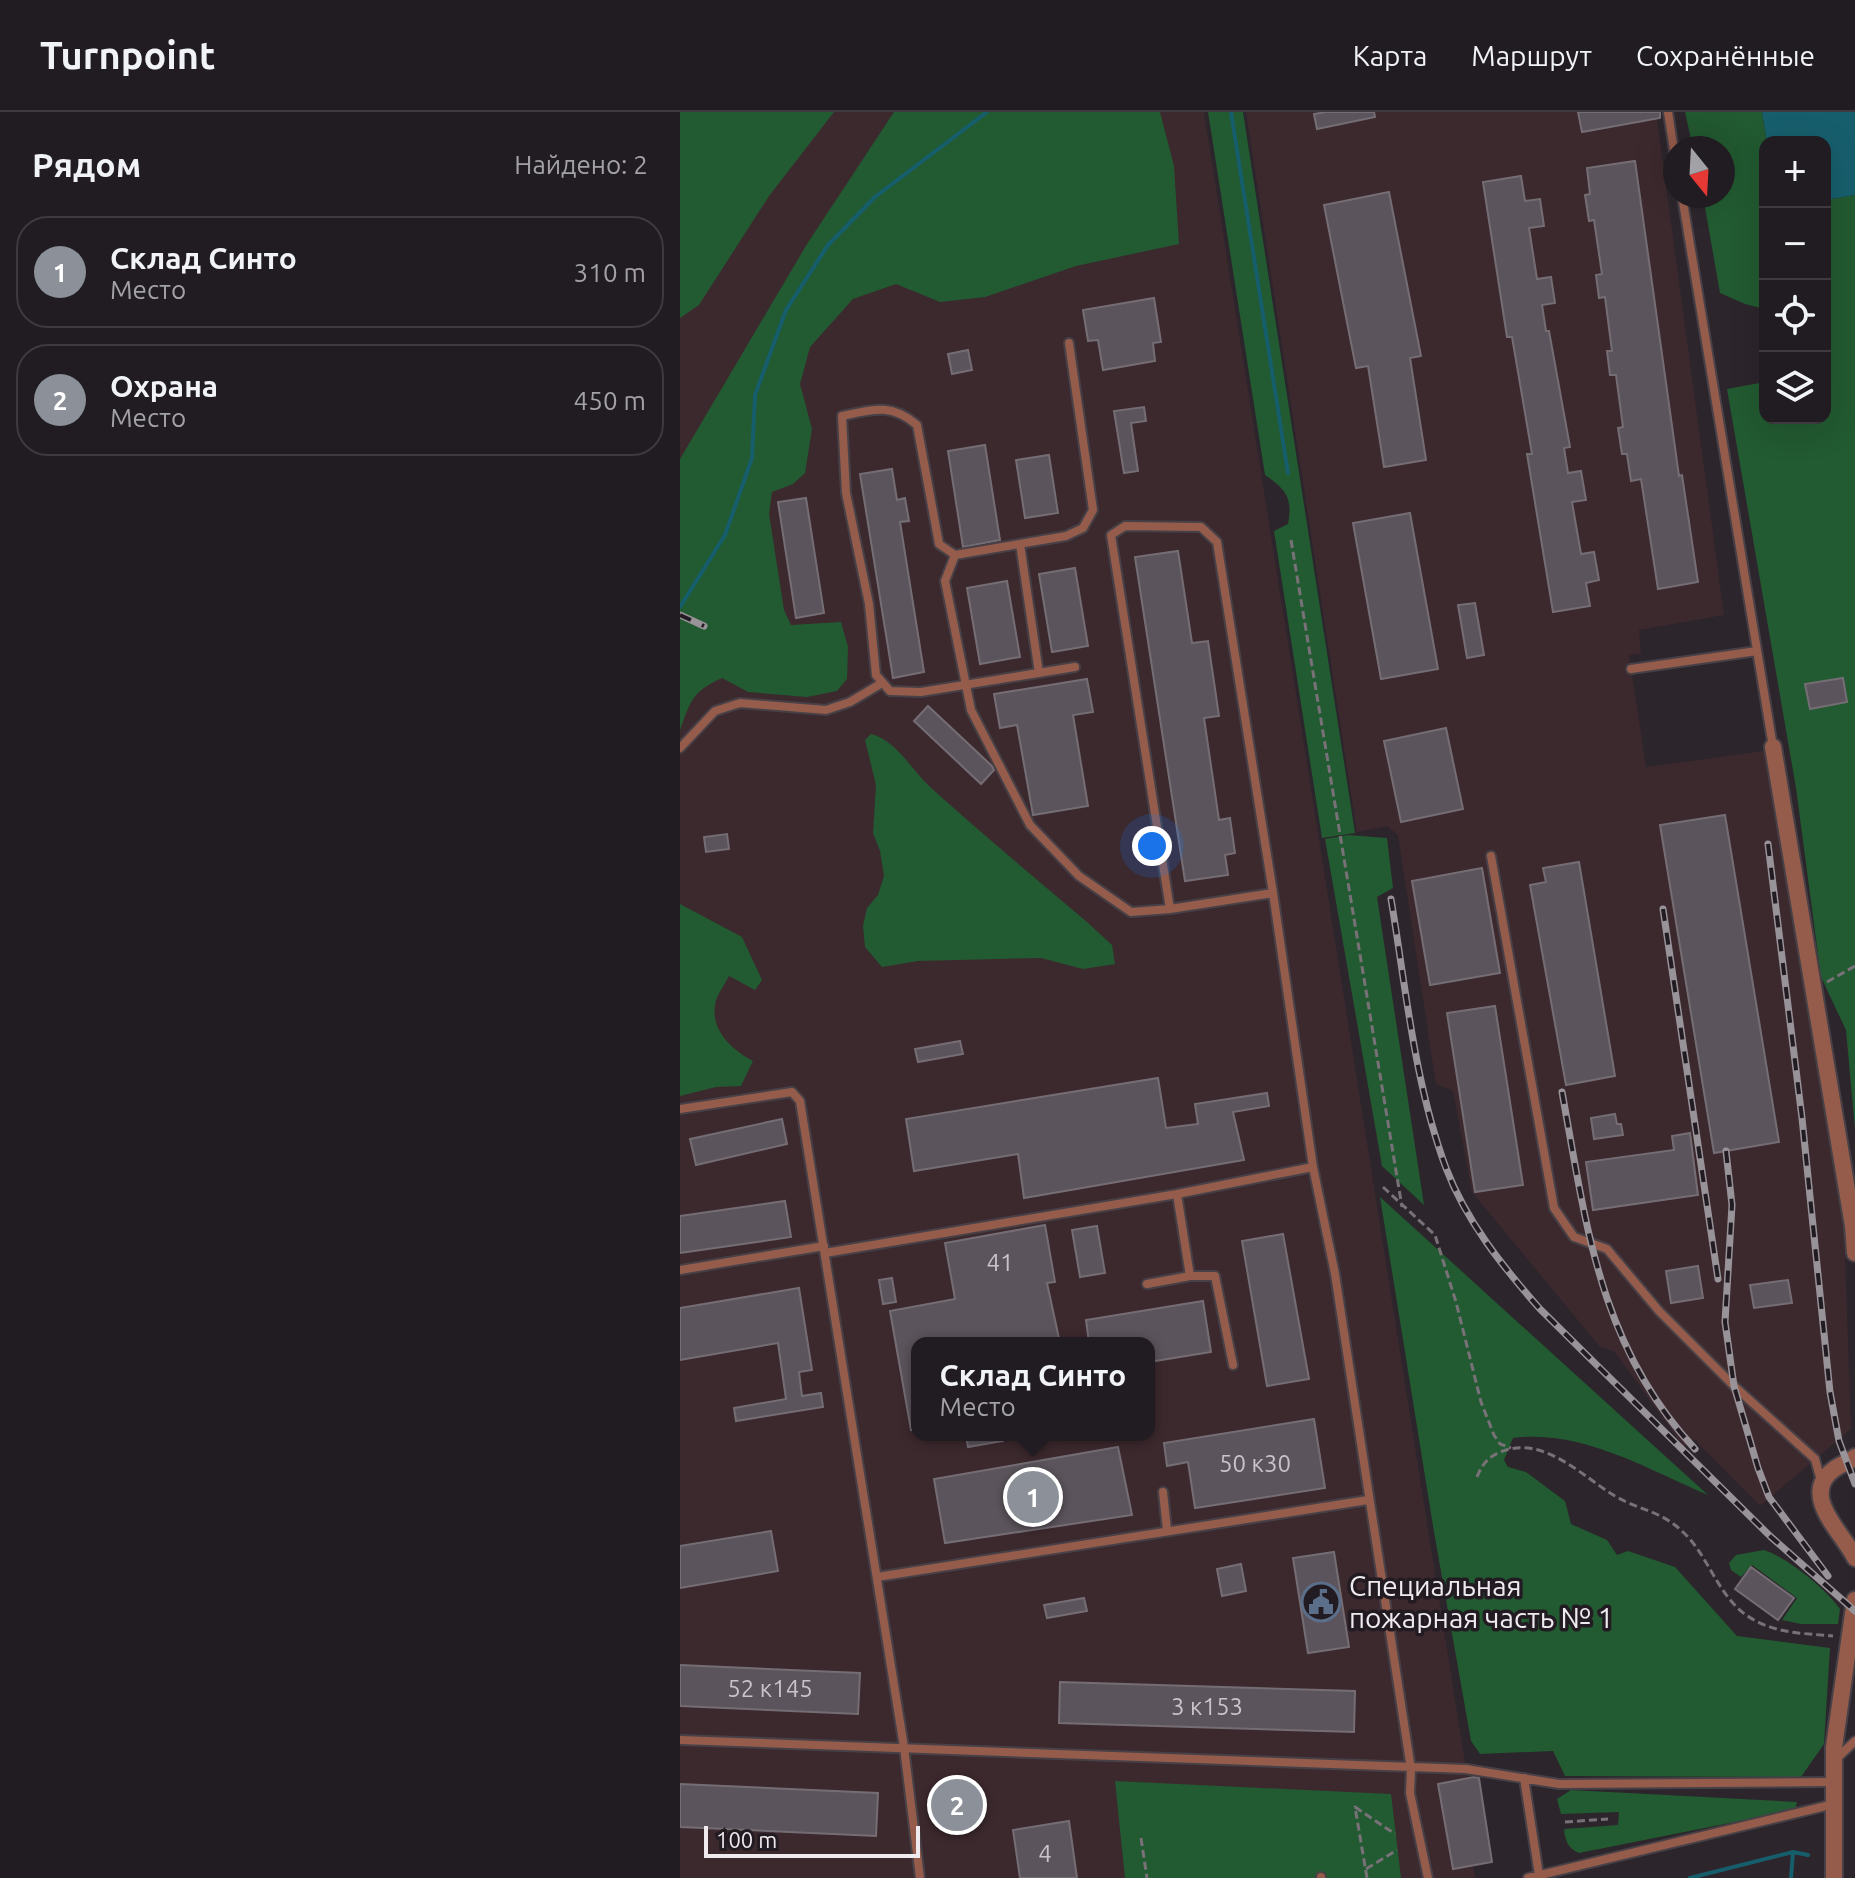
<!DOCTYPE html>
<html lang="ru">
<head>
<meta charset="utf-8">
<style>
  :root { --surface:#211c21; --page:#2d292e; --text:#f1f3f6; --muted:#a2a1a5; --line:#3e3a3f; --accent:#8c9099 }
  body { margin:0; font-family:Ubuntu,sans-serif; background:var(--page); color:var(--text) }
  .controls { position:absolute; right:24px; top:24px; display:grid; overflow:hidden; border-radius:16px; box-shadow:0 8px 32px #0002 }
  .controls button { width:72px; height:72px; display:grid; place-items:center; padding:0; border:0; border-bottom:2px solid var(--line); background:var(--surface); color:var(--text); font:40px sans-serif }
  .compass { position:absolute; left:983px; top:24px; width:72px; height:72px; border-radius:50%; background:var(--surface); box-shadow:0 8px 32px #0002; rotate:162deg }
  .scale { position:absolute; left:24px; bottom:20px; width:216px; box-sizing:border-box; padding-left:8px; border:4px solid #eeeaee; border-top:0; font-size:22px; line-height:28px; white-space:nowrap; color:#eeeaee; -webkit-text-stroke:6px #221c22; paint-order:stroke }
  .you { position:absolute; left:472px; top:734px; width:28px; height:28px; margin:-20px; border:6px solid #fff; border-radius:50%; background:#1a73e8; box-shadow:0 0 0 12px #1a73e833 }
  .badge { display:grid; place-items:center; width:52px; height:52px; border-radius:50%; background:var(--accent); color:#fff; font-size:26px; font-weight:700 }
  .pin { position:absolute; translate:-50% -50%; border:4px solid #fff; box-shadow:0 2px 8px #0006 }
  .popup { position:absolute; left:231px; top:1225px; width:244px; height:104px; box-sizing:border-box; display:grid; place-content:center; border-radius:16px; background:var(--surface); filter:drop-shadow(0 2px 6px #0005); font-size:26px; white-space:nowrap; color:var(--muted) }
  .popup b { font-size:30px; color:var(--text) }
  .popup::after { content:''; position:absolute; left:50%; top:100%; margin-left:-16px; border:16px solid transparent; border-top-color:var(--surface) }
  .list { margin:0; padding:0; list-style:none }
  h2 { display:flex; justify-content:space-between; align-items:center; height:104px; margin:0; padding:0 32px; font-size:34px }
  h2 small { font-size:26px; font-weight:400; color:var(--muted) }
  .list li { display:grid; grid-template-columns:52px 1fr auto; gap:24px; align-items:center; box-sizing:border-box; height:112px; margin:0 16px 16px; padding:0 16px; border:2px solid var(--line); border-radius:32px }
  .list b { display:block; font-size:30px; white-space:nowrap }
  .list p { margin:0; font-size:26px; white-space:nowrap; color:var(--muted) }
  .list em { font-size:26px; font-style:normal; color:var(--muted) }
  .icon { flex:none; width:44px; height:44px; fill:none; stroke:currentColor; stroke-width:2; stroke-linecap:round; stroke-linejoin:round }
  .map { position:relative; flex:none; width:1175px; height:1766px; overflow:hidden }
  header { display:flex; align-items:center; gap:48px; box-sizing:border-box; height:112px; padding:0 40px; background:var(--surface); border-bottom:2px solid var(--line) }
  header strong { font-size:38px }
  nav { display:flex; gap:44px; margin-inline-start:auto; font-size:28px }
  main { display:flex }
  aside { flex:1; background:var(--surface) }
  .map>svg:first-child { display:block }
</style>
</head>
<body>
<header>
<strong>Turnpoint</strong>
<nav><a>Карта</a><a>Маршрут</a><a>Сохранённые</a></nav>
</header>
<main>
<aside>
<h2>Рядом<small>Найдено: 2</small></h2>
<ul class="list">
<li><span class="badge">1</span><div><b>Склад Синто</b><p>Место</p></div><em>310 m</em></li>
<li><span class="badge">2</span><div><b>Охрана</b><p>Место</p></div><em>450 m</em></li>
</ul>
</aside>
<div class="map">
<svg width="1175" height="1766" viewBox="0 0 1175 1766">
  <rect width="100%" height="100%" fill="#2c252c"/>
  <!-- industrial -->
  <path fill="#3c292e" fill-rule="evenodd" d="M0 0H524L786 1657 788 1666 799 1664 812 1750 793 1753 795 1766H0ZM237 1231H469V1323H237Z
    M566 0H976L1044 503 959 518 961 542 949 543 966 655 1084 639 1164 1116 1171 1317 1080 1394 1014 1327 1004 1335 934 1239 920 1235 792 1080 773 979 756 972 718 723 707 714 677 720Z"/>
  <!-- green -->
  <path fill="#225a31" d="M0 0H154L89 84 19 193 0 206Z
    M214 0H480L494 54 499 132 396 154 305 185 260 190 216 172 173 187 130 235 120 272 132 317 125 361 113 372 92 380 89 402 104 498 111 513 161 510 168 535 167 567 157 579 127 585 68 580 42 566C12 580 11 588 0 618V347L127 132Z
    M528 0H563L675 721 642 726 594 419 608 412C613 386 606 377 585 363Z
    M1005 0H1082L1087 30 1085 197 1065 192 1040 181 1023 84H1043V36H1013Z
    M1175 83V1017L1166 918 1141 865 1116 676 1047 277 1085 270V306H1145V88Z
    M191 622C216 628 231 657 249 674 301 721 354 765 407 810L432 833 435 852 403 857 361 846 238 849 202 855 185 835 183 814 187 796 198 783 204 764 200 739 193 721 196 673 185 628Z
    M668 723 707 726 713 776 697 785 744 1093 702 1054 645 727Z
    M0 792 62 825 82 868 75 878 49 864C45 872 36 884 35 893 31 920 53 938 73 949L61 974 36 975 0 984Z
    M700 1085 1028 1383C967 1357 901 1317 833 1326L824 1348 828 1355 846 1360 885 1389 891 1412 927 1428 937 1443 948 1439 995 1455 1057 1524 1150 1536 1144 1632 1121 1665 885 1664 873 1639 800 1642 791 1629 754 1420Z
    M1084 1438C1108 1446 1145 1476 1160 1497L1158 1512H1121L1102 1508 1117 1486 1072 1453 1061 1465 1051 1458 1049 1451 1056 1443Z
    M435 1669 711 1682 721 1766H445Z
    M891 1678 1117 1690 1115 1698 899 1741C888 1737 885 1728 884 1717L938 1713 939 1700 881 1702 877 1687Z"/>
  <!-- water -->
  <path fill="#175e6c" d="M1082 0H1175V83L1145 88V30H1087Z"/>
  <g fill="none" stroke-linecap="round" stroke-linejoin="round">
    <!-- stream -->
    <path stroke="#175e6c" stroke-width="4" d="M551 0 608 361
      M0 495 45 423 72 346 75 283 106 198 148 133 195 85 307 0
      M1010 1766 1113 1740
      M1111 1766 1113 1740 1128 1743"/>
  </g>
  <!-- building -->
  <path fill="#5c545c" stroke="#756d74" stroke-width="2" d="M646 0H694L695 5 637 17 634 2Z
    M898 0H980V6L902 20Z
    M955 49 999 364 1002 363 1018 470 978 477 961 367 951 369 947 342H942L938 316 943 315 936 263H930L927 239H932L925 185 919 186 916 163 922 162 914 108 909 109 905 83 910 82 907 56Z
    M841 64 845 89 860 87 864 114 849 116 857 167 871 165 875 191 862 193 866 219H869L890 335 884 336 888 361 901 359 906 388 892 390 901 442 914 440 919 468 906 471 910 494 873 500 847 342H852L832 225H827L803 70Z
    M709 80 741 244 730 246 746 348 704 355 688 254 676 256 644 93Z
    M474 186 481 230 473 231 475 249 423 258 418 228 408 229 403 198Z
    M288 238 292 258 272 262 268 242Z
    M464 295 466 309 451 311 458 359 444 361 434 299Z
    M305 333 320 428 283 435 268 339Z
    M369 343 378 401 345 406 336 348Z
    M212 357 217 388 225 386 229 409 220 410 244 560 213 566 180 362Z
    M126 386 144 501 116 506 98 390Z
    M730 401 758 557 701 567 673 411Z
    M498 439 512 531 528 529 539 604 524 606 539 708 550 706 555 741 545 743 548 763 505 769 455 445Z
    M395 456 408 534 372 540 359 462Z
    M327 469 340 545 300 552 287 476Z
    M795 491 804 543 787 546 778 493Z
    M1163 566 1167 590 1130 597 1125 572Z
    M407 567 413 600 393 603 408 694 353 703 337 613 320 616 314 582Z
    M248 594 312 654 314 658 301 672 234 609Z
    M766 616 783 697 721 710 704 629Z
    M1045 703 1099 1030 1034 1041 980 713Z
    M47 722 49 737 26 740 24 725Z
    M899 750 935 964 886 973 850 773 866 770 863 756Z
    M802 756 820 861 750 873 732 769Z
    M815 894 843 1073 795 1080 767 901Z
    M280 929 283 942 238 950 235 937Z
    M478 966 486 1016 518 1012 515 992 587 981 589 994 553 1000 564 1048 344 1086 338 1042 234 1059 226 1007Z
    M935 1002 937 1012H941L943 1023 914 1027 911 1006Z
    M102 1007 107 1032 16 1053 10 1027Z
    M1010 1021 1018 1083 913 1098 906 1050 994 1038 992 1024Z
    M105 1089 111 1125 0 1141V1104Z
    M365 1113 375 1170 367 1171 380 1231H237V1317L231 1318 210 1199 275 1187 265 1131Z
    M417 1114 425 1161 400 1165 392 1118Z
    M603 1122 629 1267 587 1274 562 1129Z
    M1018 1154 1023 1186 991 1191 986 1159Z
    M212 1166 216 1190 203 1192 199 1168Z
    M1108 1168 1112 1191 1074 1196 1070 1173Z
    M119 1176 132 1258 119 1260 122 1284 141 1281 143 1295 56 1309 54 1296 106 1287 98 1231 0 1248V1196Z
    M523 1189 531 1240 469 1250V1231H409L406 1208Z
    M634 1307 645 1376 515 1396 508 1350 487 1354 484 1331Z
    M286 1323H323V1329L288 1335Z
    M438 1335 452 1403 265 1431 254 1367Z
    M91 1419 98 1459 0 1476V1434Z
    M654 1440 669 1535 628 1541 613 1446Z
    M561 1452 566 1479 542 1484 537 1457Z
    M1071 1455 1114 1486 1098 1508 1055 1477Z
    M404 1486 407 1499 367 1506 364 1493Z
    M0 1553 180 1561 178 1602 0 1594Z
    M380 1570 675 1579 674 1620 379 1611Z
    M794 1665 799 1666 812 1750 773 1757 758 1672Z
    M0 1672 198 1681 196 1724 0 1715Z
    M291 1674 293 1709 263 1711 261 1677Z
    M389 1709 397 1766H340L333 1718Z"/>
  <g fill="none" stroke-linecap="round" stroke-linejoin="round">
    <defs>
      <path id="service" d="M988 0 995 45
        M1002 84 1093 635
        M389 231 413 398 403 416 386 424 275 443 265 469 291 598 350 713 399 764 451 800 490 797 593 781
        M340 432 359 561
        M275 443 259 432 237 313C212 291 193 297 162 304L166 381 189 492 196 563 210 579 241 580 395 555
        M951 557 1077 539
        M0 636 35 599 60 591 146 598 170 590 202 571
        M811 744 874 1096 894 1125 927 1137 979 1199 1054 1274 1135 1347 1141 1369
        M490 797 431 423 445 414 521 415 537 430 593 781 633 1055 655 1162 731 1657 730 1681 748 1766
        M0 997 112 980 120 989 224 1635 240 1766
        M497 1082 510 1164
        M145 1141 497 1082 633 1055
        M0 1158 144 1134
        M467 1172 510 1164H535L553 1253
        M483 1380 487 1418
        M197 1465 688 1388
        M0 1628 786 1657 879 1672 1153 1670
        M1155 1648 1175 1629
        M844 1666 859 1763
        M641 1765V1766
        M848 1766 1154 1692"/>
      <path id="minor" d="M1093 635 1173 1114 1175 1141
        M1175 1345C1168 1351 1160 1352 1153 1358 1119 1384 1164 1422 1175 1446
        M1154 1766V1635L1175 1488"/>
    </defs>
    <!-- service casing -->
    <use href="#service" stroke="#474147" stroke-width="12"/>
    <!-- minor casing -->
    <use href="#minor" stroke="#474147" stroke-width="20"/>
    <!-- path -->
    <path stroke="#787278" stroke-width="3" stroke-dasharray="8 4" stroke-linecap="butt" d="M611 428 722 1095
      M1147 870 1175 854
      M703 1075 755 1123 776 1190 801 1290 814 1323 820 1332 831 1336
      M797 1365C803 1350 810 1343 826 1338 867 1326 903 1365 935 1384 960 1399 981 1398 1004 1421 1029 1445 1037 1482 1066 1503 1094 1522 1121 1521 1153 1524
      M885 1710 928 1707
      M461 1726 467 1766
      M686 1757 717 1738
      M687 1766 675 1695 715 1722"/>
    <!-- service -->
    <use href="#service" stroke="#955c4b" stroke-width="8"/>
    <!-- minor -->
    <use href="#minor" stroke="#955c4b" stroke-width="16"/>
    <defs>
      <path id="rail" d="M0 503 24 514
        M1088 732 1122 1006 1150 1280 1159 1329 1175 1372
        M711 787C726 876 734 970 766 1056 786 1109 823 1155 860 1197L1091 1425 1175 1499
        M983 797 1038 1167
        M882 980C906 1111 919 1234 1015 1337
        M1046 1039 1052 1093 1045 1210 1054 1274 1078 1356 1089 1385 1148 1464"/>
    </defs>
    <!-- rail casing -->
    <use href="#rail" stroke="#989398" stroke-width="7"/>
    <!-- rail -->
    <use href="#rail" stroke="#221c22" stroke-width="4" stroke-dasharray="12" stroke-linecap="butt"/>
  </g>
  <!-- icons -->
  <defs>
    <symbol id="civic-ring" viewBox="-11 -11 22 22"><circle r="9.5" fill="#221c22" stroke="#5c6f8a" stroke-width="1.5"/><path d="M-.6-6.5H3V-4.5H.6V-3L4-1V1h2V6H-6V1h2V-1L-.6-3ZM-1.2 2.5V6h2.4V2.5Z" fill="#5c6f8a"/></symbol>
  </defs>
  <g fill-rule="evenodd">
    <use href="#civic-ring" x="619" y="1468" width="44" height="44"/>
  </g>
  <g text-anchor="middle" stroke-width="7" stroke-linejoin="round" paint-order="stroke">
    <!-- number labels -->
    <g font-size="24" fill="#cac4ca">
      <text x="320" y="1159">41</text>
      <text x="575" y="1360">50 к30</text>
      <text x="90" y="1585">52 к145</text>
      <text x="527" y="1603">3 к153</text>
      <text x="365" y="1750">4</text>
    </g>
    <!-- poi labels -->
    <g font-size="28" fill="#eeeaee" stroke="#221c22" text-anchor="start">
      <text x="669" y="1484">Специальная<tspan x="669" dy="32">пожарная часть № 1</tspan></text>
    </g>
  </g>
</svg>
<div class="controls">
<button>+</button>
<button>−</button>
<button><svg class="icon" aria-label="locate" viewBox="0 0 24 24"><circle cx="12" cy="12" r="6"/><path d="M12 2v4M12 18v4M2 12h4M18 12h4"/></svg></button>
<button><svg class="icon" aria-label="layers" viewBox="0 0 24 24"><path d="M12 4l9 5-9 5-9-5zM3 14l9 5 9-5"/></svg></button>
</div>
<svg class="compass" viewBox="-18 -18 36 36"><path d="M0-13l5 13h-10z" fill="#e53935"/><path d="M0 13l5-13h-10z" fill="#a2a1a5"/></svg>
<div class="scale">100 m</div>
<div class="you"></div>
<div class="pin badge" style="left:353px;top:1385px">1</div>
<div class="popup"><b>Склад Синто</b>Место</div>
<div class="pin badge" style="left:277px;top:1693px">2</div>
</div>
</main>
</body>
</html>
